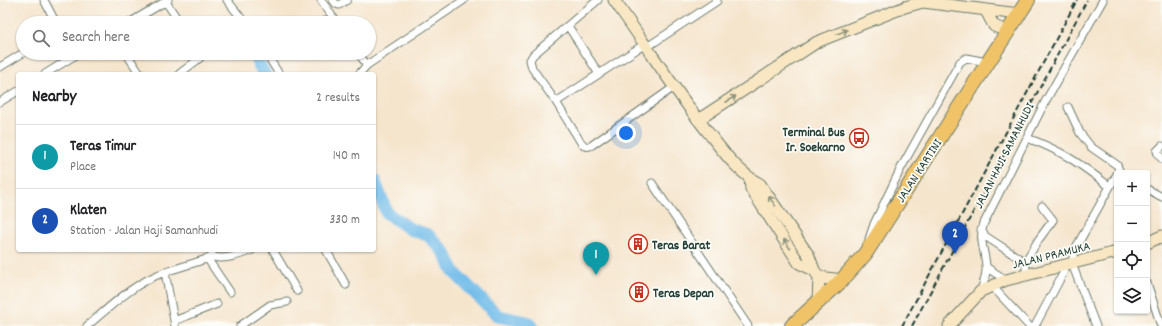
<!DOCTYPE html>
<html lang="en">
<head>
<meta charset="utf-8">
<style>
  :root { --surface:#fff; --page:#f6f6f6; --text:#202124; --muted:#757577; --line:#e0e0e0; --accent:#0b8043 }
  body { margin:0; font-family:Dekko,sans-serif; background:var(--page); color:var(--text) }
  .controls { position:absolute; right:12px; bottom:12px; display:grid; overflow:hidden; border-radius:4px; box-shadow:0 1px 3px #0004 }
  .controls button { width:36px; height:36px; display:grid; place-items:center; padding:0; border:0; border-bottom:1px solid var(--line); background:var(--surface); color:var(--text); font:20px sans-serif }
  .you { position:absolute; left:626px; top:133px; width:14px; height:14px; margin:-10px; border:3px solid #fff; border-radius:50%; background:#1a73e8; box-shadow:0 0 0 6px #1a73e833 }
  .badge { display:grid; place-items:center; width:26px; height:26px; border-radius:50%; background:var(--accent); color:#fff; font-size:13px; font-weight:700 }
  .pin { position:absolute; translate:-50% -33px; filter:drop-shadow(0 1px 2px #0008) }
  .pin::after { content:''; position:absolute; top:21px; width:14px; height:12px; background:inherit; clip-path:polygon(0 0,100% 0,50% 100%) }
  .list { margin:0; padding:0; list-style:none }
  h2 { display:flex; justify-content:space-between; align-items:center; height:52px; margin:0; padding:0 16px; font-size:17px }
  h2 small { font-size:13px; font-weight:400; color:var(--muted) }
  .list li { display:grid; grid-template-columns:26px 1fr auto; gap:12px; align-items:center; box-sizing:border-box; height:64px; padding:0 16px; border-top:1px solid var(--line) }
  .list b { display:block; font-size:15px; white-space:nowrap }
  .list p { margin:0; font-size:13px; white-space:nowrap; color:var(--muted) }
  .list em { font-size:13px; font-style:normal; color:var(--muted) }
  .icon { flex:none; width:22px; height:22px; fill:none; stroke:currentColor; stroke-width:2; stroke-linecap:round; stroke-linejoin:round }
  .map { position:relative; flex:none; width:1162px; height:326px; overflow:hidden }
  .search { position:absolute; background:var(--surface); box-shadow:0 1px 3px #0004; left:16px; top:16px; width:360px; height:44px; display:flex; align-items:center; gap:10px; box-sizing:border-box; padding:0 14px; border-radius:22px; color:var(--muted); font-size:15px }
  .panel { position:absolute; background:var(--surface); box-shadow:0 1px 3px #0004; left:16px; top:72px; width:360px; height:180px; border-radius:4px }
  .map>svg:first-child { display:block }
</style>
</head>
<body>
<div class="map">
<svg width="1162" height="326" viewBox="0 0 1162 326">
  <rect width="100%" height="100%" fill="#fdfcf7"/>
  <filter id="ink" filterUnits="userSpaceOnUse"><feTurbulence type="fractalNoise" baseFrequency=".025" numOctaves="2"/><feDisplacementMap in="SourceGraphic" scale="8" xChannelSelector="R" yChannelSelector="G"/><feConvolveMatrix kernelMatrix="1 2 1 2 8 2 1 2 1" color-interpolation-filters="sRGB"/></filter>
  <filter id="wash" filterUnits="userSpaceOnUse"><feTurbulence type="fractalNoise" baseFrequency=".012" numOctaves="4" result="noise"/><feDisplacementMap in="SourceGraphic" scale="16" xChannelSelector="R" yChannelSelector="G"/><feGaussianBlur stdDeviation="0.9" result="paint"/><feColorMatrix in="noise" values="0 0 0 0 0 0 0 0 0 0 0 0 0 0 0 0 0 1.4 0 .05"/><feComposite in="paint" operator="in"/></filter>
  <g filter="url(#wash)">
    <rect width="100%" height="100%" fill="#f5e5cd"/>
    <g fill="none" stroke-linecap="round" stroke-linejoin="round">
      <!-- river -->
      <path stroke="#6fbbe9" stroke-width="13" d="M255 53C257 60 260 69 265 74
        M374 180 387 213 410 229 428 235 444 252 454 272 498 316 527 322 532 326"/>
    </g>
  </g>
  <g filter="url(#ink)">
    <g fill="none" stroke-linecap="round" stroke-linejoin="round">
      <defs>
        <path id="street" d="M44 0 56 23
          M227 0 245 23
          M321 0 337 23
          M333 0 336 4 339 5 347 0
          M598 0 533 55 530 60 532 68 556 102 645 44
          M166 2 180 23
          M129 23 168 0
          M320 23 334 18
          M568 26 599 74
          M647 47 717 1
          M126 53 140 74
          M266 53 279 74
          M358 53 367 65 464 0
          M0 67 23 53
          M45 74 79 53
          M179 74 200 58
          M359 74 367 65
          M0 102 18 91
          M556 102 580 141C584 146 586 148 592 145L674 87
          M1068 107 1080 133 1091 147 1117 165 1119 170
          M1027 138C1061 150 1082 165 1109 186
          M1162 146 1157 151 1158 154 1162 159
          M652 183 748 326
          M1147 189 1162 197
          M981 230 985 236 1025 262
          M869 239 874 224 901 168 960 62 966 58 987 62
          M273 250 297 291
          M326 250 346 285
          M213 257C227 260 239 255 252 250
          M207 258 230 292
          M986 267 1006 280
          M1027 275 1025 262 1039 239 1053 220 1042 206
          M1147 283 1161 326
          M991 285 1029 326
          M981 291C983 283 987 275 986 266 985 251 978 238 984 223L1045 102 1103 0
          M174 321 217 304
          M87 326C112 305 134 283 165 272
          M175 326 165 272 213 257 211 250
          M240 326 270 305 287 302
          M1035 326 1067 266
          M1096 326 1072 264 1074 251 1117 174"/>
        <path id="secondary" d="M614 0C646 45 676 93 711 136 725 154 740 174 760 184L809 256 814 270
          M986 11 994 26 1007 31
          M698 120 817 42 905 7 923 2 1019 14
          M750 179 751 189 799 263 814 270 819 277 842 280
          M1147 243 1162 236
          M818 302 819 277
          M949 326 981 291 1006 280 1117 252"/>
        <path id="highway" d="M792 326 842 280 865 254 1028 0"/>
      </defs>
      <!-- street casing -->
      <use href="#street" stroke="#6a786a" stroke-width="9"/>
      <!-- secondary casing -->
      <use href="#secondary" stroke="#6a786a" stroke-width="13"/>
      <!-- highway casing -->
      <use href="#highway" stroke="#6a786a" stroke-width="16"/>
      <!-- street -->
      <use href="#street" stroke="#fff" stroke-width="7"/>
      <!-- secondary -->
      <use href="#secondary" stroke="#f9e7c3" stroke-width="11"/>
      <!-- highway -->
      <use href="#highway" stroke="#f0c369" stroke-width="14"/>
      <!-- rail -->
      <path stroke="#1f3d34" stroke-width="2" stroke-dasharray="6 3" stroke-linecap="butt" d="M902 326 1077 0
        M912 326 1087 0"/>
    </g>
    <!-- one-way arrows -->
    <defs><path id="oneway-shaft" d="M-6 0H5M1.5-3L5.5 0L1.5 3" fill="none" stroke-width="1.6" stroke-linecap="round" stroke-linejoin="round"/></defs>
    <g stroke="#8c927c">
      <use href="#oneway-shaft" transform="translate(842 32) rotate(-22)"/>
      <use href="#oneway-shaft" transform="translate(731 99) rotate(-33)"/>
      <use href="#oneway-shaft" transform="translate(772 201) rotate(-125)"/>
      <use href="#oneway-shaft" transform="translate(787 244) rotate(-124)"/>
    </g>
  </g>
  <!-- icons -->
  <defs>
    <symbol id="bus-ring" viewBox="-11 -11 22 22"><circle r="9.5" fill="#fdfcf7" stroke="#c8321e" stroke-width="1.5"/><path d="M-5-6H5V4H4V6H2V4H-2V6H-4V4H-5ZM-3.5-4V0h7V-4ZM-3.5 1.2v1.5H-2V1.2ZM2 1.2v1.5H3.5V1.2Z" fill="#c8321e"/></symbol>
    <symbol id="building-ring" viewBox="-11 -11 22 22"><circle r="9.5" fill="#fdfcf7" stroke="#c8321e" stroke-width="1.5"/><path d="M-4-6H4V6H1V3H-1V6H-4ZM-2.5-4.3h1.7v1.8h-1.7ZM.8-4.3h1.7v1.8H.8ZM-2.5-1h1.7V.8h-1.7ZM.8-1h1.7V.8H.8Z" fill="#c8321e"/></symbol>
  </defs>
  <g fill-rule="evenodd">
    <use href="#bus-ring" x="848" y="127" width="22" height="22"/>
    <use href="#building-ring" x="627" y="233" width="22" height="22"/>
    <use href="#building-ring" x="628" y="281" width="22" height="22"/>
  </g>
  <g text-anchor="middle" stroke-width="3.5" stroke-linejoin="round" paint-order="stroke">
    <!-- poi labels -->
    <g font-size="13" font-weight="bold" fill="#1f3d34" stroke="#fdfcf7" text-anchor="start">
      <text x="845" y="136" text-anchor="end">Terminal Bus<tspan x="845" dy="15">Ir. Soekarno</tspan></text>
      <text x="652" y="249">Teras Barat</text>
      <text x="653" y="297">Teras Depan</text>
    </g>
    <!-- street labels -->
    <g font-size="13" fill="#1f3d34" stroke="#fdfcf7">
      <text transform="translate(1003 155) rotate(-63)" y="5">JALAN HAJI SAMANHUDI</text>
      <text transform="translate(918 170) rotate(-57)" y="5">JALAN KARTINI</text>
      <text transform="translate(1051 254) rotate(-14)" y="5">JALAN PRAMUKA</text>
    </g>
  </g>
</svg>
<div class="controls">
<button>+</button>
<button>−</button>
<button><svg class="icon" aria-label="locate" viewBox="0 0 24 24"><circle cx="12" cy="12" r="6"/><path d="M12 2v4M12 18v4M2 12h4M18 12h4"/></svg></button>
<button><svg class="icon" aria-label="layers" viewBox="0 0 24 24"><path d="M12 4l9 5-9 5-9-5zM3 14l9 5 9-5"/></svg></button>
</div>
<div class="you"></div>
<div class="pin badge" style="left:596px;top:275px;background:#0f9aa8">1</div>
<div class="pin badge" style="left:955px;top:254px;background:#1a4fb4">2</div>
<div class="search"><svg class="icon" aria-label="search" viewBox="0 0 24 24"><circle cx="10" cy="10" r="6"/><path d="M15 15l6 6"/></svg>Search here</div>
<section class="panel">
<h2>Nearby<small>2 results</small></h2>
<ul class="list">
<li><span class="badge" style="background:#0f9aa8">1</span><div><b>Teras Timur</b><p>Place</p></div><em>140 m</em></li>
<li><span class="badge" style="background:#1a4fb4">2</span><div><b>Klaten</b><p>Station · Jalan Haji Samanhudi</p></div><em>330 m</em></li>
</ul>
</section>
</div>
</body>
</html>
